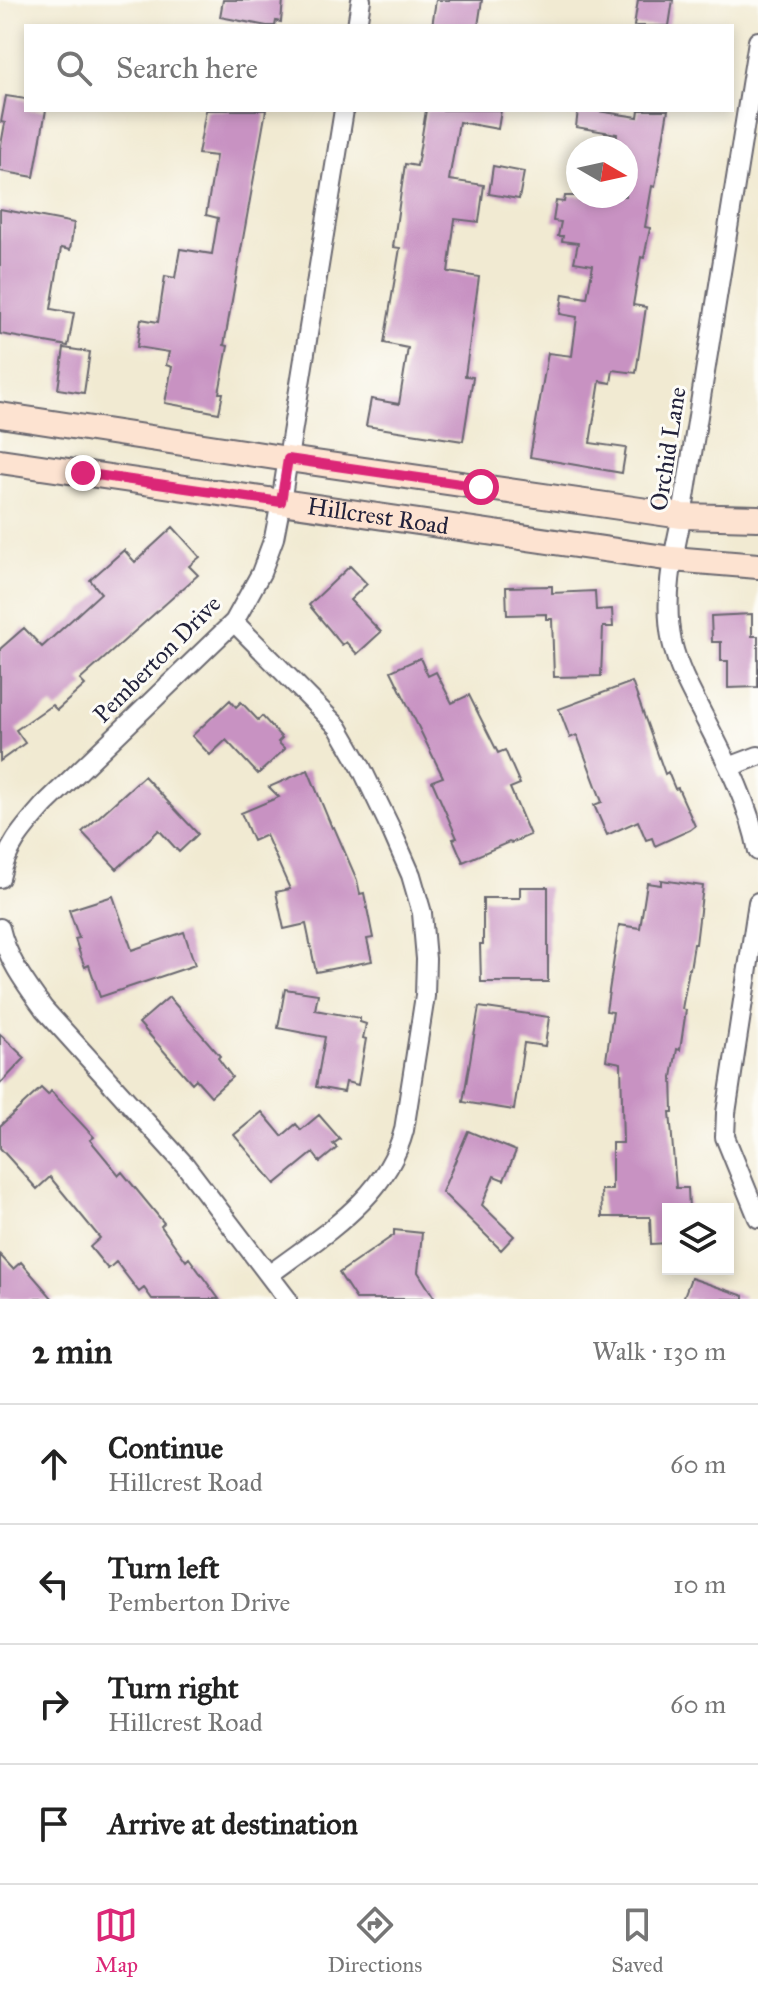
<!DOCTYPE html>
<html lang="en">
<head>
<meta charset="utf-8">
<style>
  :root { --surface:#fff; --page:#f6f6f6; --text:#222; --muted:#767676; --line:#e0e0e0; --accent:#db2777 }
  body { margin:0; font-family:"IM FELL Great Primer",serif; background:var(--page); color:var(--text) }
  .controls { position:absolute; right:24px; bottom:24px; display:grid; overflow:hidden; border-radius:0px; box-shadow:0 4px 12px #0003 }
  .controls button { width:72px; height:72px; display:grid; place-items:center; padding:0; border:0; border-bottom:2px solid var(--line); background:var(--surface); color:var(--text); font:40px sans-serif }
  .compass { position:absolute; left:566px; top:136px; width:72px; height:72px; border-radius:50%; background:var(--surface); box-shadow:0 4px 12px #0003; rotate:99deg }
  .stop { position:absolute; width:24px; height:24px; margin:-18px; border:6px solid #db2777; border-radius:50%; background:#fff }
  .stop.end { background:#db2777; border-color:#fff; box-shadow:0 2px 8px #0008 }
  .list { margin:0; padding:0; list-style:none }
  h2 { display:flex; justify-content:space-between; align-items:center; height:104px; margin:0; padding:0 32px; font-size:34px }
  h2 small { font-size:26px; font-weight:400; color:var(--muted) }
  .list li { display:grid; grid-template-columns:52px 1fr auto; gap:24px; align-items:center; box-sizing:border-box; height:120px; padding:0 32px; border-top:2px solid var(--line) }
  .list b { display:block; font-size:30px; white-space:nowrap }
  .list p { margin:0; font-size:26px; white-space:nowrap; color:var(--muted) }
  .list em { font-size:26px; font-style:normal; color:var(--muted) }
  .icon { flex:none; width:44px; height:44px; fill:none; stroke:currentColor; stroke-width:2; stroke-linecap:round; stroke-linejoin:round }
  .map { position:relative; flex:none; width:758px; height:1299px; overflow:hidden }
  .search { position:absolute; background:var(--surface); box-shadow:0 4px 12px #0003; left:24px; right:24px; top:24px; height:88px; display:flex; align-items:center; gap:20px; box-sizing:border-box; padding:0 28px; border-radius:0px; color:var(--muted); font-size:30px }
  .sheet { height:584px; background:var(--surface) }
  nav { display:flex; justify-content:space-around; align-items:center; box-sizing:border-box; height:112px; border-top:2px solid var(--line); background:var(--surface); font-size:22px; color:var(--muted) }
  nav a { display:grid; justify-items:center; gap:4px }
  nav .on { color:var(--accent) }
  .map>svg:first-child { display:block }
</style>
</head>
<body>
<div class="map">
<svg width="758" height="1299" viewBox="0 0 758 1299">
  <rect width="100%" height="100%" fill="#fdfcf7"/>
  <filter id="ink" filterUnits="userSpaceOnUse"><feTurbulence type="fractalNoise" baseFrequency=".0125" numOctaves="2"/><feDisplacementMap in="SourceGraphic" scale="16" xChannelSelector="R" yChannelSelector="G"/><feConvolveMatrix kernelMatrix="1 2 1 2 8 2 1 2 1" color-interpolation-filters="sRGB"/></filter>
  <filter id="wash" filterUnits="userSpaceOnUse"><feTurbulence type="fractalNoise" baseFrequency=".006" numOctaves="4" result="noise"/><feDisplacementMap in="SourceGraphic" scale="32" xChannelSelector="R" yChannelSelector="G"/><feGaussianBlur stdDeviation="1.8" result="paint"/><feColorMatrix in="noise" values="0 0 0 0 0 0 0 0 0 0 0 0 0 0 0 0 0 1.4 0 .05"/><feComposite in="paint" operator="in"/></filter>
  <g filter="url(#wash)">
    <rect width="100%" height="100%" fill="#f1ead2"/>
    <g id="blocks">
      <!-- building -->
      <path fill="#c892c2" d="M223 0H283L281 22 276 21 275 26H267L220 17Z
        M436 0H482L478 26H432Z
        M638 0H673L669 26H634Z
        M6 96 26 99V110H46L34 177 0 171V150L5 123 1 122Z
        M206 110H266L224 345 228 346 219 393H223L219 413 165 403 172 367 166 365 169 352 137 347 141 319 158 322 165 276 175 278 180 249 212 254 218 218 206 215 216 156 198 154Z
        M426 110H501L498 129 459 122 449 180 484 185 479 222 455 219 448 272 479 277 465 376 473 377 463 441 366 426 371 399 399 404 408 348 384 343 400 248 393 247 405 164 417 166Z
        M578 110H591L638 117 639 110H668L655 187 652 186 645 227 650 228 644 258 641 257 633 305 646 307 636 373 613 370 611 383 600 381 590 443 626 448 622 473 530 457 548 353 572 356 577 317 560 314 563 294 587 298 593 265 574 262 578 243 562 241 563 236H558L561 222 553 221 556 201 564 202 565 196H626V148H615L617 134 576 127Z
        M493 166 524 172 519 199 489 194Z
        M0 209 74 223 70 250 61 248 51 309 74 313 68 346 0 334Z
        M64 348 90 352 84 393 58 389Z
        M173 527 200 557 189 566 198 575 80 680 85 685 57 710 52 705 16 730 25 743 0 761V649L24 628 42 647 101 593 90 580 124 550 135 562Z
        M350 566 367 584 350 600 381 632 357 654 346 642 342 645 309 605Z
        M552 586V593L595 591 596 610 612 609 613 627H603L601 676 554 677 552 619H546V614L507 615 506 587Z
        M752 614V636H758V687L728 688V661H721V642H712L711 616Z
        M420 658 428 676 436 672 452 703 469 695 498 753 505 750 520 784 510 788 530 835 511 843 509 842 463 862 453 839 457 838 432 781 443 777 391 671Z
        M632 682 665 774 668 772 675 789 678 788 695 826 690 830 655 846 652 838 646 840 638 821 607 835 594 805 602 802 577 735 570 738 559 709Z
        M230 700 236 707 241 702 258 720 262 716 282 738 278 742 285 749 258 774 226 740 210 755 192 736Z
        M308 770 332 828 334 827 357 880 360 894 364 893 373 938 367 939 372 961 316 972 306 924 284 929 276 892 290 889 266 835 253 841 241 813 279 797 269 787Z
        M144 776 198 834 179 852 159 830 117 869 82 832Z
        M661 880 703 886 696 944H694L690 969H689L682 1009 686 1010 680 1050 677 1049 672 1077 673 1112H670L676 1188H688L689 1209H668V1243L651 1244 650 1217H602L601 1190H612V1143H623L621 1063 606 1060 613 1012 606 1011 619 925 640 928 647 883 661 885Z
        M520 887H548V982H481L480 944H483V898H520Z
        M113 896 132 950 184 932 195 965 100 997 89 965 85 967 81 957 75 939 79 938 69 910Z
        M285 989 318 994 315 1010 360 1018V1022L366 1024 363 1038 366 1039 358 1085 346 1082 344 1092 316 1087 325 1037 278 1028Z
        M169 997 220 1056 218 1058 232 1077 211 1096 196 1079 192 1083 139 1023Z
        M479 1007 549 1017 545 1046 524 1043 514 1110 463 1102Z
        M0 1034 25 1058 0 1084Z
        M41 1088 48 1095 51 1091 94 1137 90 1140 119 1175 122 1172 164 1223 161 1226 186 1261 189 1258 219 1299H152L144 1288 139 1292 116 1262 108 1269 90 1247 100 1238 50 1177 37 1189 0 1148V1126Z
        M262 1112 282 1136 296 1124 301 1130 319 1115 340 1139 333 1144 337 1148 320 1162 313 1153 275 1184 234 1135Z
        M468 1131 516 1151 504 1180 494 1176 482 1205 514 1236 501 1250 442 1192Z
        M394 1230 422 1233 418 1272 435 1299H356L339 1273 394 1235Z
        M0 1255 13 1269 21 1262 53 1299H0Z
        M691 1278 744 1296V1299H683Z"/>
    </g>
  </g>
  <g filter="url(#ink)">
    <use href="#blocks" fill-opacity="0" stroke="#6a6870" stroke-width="2"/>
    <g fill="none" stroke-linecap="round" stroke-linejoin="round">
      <defs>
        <path id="street" d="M357 26 361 0
          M758 41 682 516C673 556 663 600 672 642 678 669 691 692 703 715 725 758 749 803 758 851
          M234 622 338 727 361 767 390 827 411 875 422 913 426 959 425 996 404 1130C386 1199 323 1234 269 1275
          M729 767 758 756
          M0 878C7 846 23 829 44 805L234 622 261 573 274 538 281 502 344 110
          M758 902 726 1113 725 1137 758 1218
          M0 928C7 959 26 984 44 1009L185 1165 287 1299"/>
        <g id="secondary">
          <path d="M0 415 288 459 682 516 758 518"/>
          <path id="s1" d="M0 461 672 559 758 566"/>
        </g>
      </defs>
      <!-- street casing -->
      <use href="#street" stroke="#6a6870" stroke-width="22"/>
      <!-- secondary casing -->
      <use href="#secondary" stroke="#6a6870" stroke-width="28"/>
      <!-- street -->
      <use href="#street" stroke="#fff" stroke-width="18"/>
      <!-- secondary -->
      <use href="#secondary" stroke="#fde3d1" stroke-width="24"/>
    </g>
  </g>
  <g fill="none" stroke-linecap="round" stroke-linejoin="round" filter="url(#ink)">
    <!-- route -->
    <path stroke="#db2777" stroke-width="10" d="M83 473 281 502 288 459 481 487"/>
  </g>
  <g text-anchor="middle" stroke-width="6" stroke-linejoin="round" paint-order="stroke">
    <!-- street labels -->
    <g font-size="24" fill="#22223b" stroke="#fdfcf7">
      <text transform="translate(668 449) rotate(-81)" y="8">Orchid Lane</text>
      <text dy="8" stroke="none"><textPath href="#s1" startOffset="382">Hillcrest Road</textPath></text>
      <text transform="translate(157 659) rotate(-45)" y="8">Pemberton Drive</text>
    </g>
  </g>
</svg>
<div class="controls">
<button><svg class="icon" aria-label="layers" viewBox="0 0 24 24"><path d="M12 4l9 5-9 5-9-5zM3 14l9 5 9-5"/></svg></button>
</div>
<svg class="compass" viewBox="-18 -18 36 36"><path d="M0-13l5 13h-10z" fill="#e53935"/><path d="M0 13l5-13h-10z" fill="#767676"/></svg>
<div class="stop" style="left:481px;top:487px"></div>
<div class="stop end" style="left:83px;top:473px"></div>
<div class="search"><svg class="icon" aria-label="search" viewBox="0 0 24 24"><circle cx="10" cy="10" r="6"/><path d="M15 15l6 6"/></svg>Search here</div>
</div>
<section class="sheet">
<h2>2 min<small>Walk · 130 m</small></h2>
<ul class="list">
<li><svg class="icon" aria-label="ahead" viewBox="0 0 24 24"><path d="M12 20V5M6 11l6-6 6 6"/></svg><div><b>Continue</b><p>Hillcrest Road</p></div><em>60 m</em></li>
<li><svg class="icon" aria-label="left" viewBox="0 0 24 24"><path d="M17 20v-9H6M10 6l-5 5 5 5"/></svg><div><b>Turn left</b><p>Pemberton Drive</p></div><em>10 m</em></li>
<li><svg class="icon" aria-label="right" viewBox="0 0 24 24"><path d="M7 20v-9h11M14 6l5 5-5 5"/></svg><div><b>Turn right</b><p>Hillcrest Road</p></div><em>60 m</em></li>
<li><svg class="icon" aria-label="arrive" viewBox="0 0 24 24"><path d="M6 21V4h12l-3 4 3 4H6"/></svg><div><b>Arrive at destination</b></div></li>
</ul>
</section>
<nav>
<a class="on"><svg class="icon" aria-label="map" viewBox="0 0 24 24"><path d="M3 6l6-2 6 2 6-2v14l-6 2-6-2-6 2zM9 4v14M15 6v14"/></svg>Map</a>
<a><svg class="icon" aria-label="directions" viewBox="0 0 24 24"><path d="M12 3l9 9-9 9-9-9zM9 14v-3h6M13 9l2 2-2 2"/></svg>Directions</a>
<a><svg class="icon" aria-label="saved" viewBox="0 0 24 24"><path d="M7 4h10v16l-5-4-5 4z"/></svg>Saved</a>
</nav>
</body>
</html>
